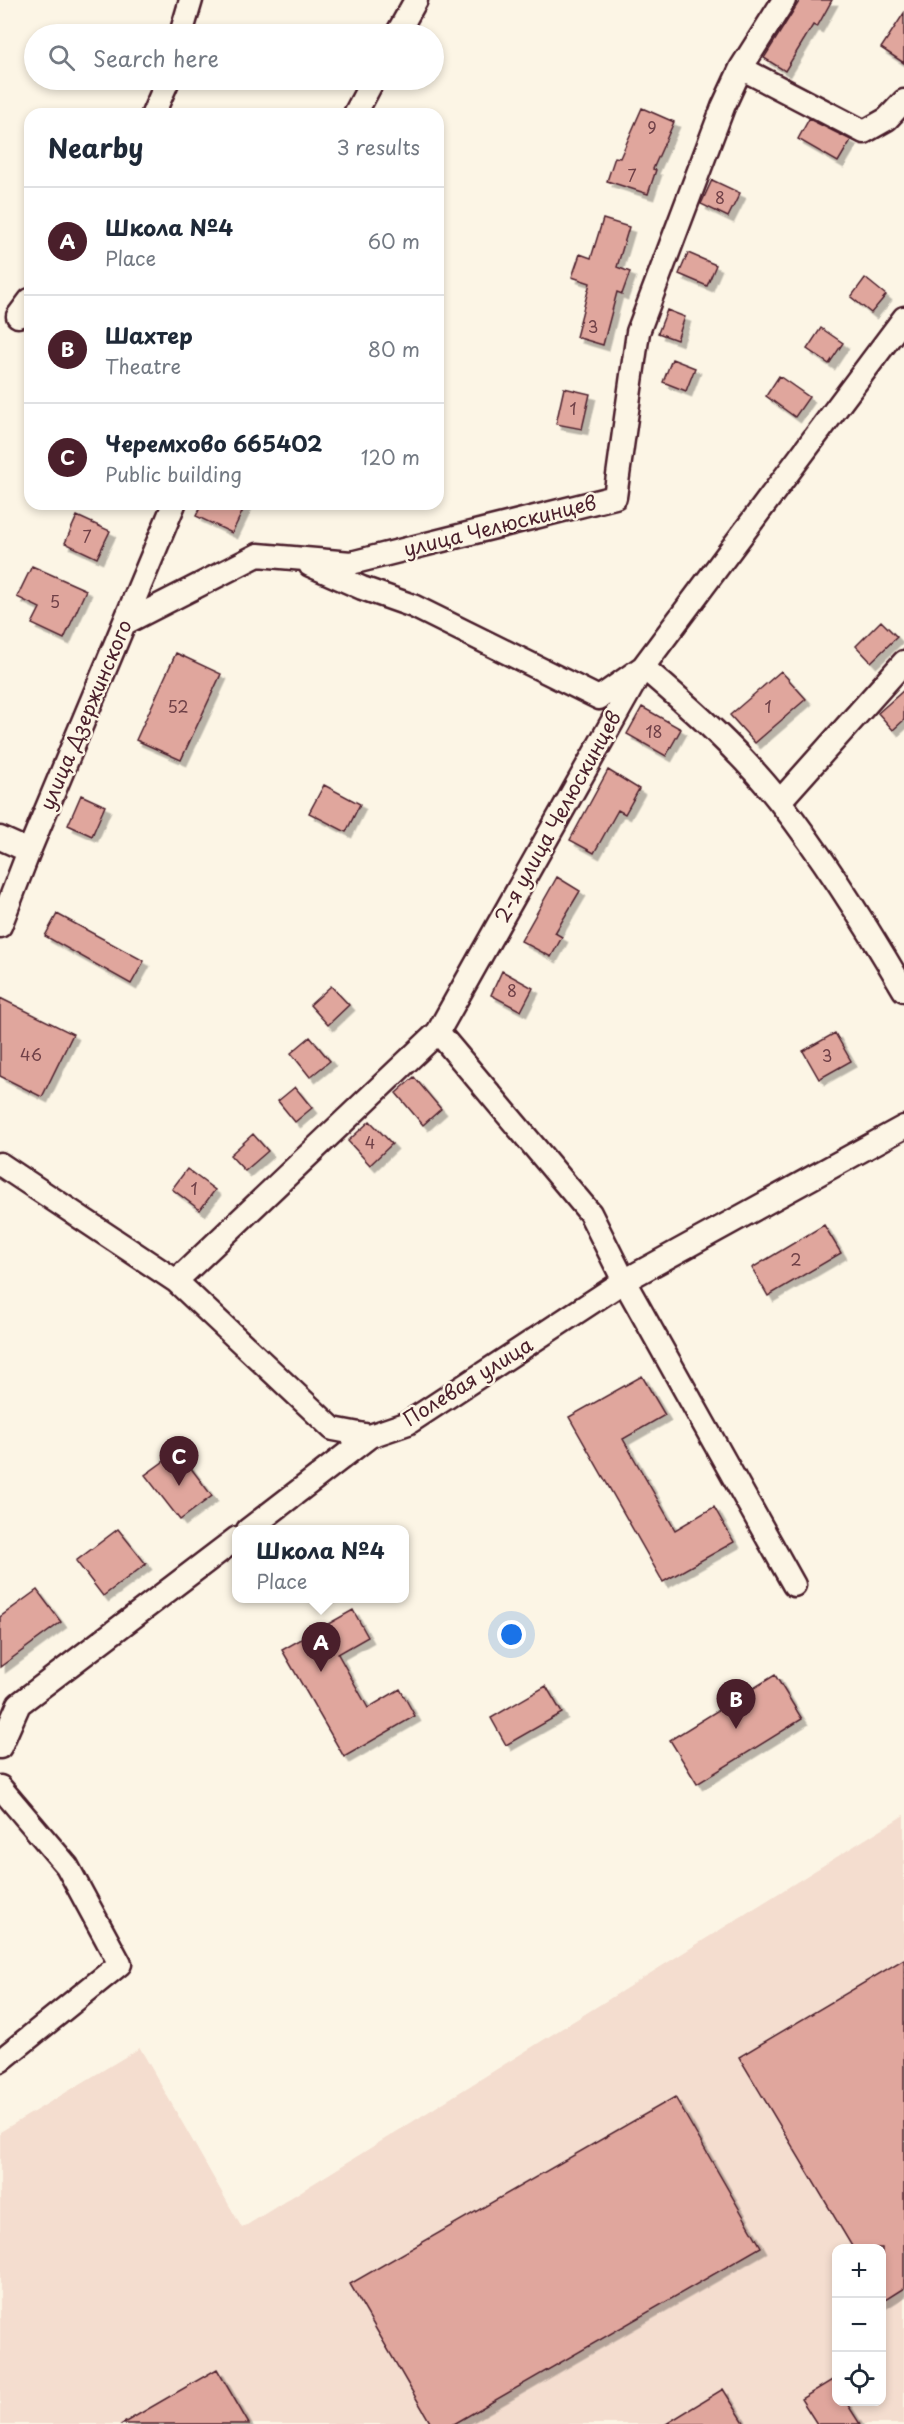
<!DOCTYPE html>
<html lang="en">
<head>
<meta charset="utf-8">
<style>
  :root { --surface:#fff; --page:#f2f2f3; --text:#1f2937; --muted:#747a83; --line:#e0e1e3; --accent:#4a1f2b }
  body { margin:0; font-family:"Playpen Sans",sans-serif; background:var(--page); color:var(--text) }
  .controls { position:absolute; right:18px; bottom:18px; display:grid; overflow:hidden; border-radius:12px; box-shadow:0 3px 9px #0003 }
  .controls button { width:54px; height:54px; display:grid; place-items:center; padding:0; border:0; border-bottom:2px solid var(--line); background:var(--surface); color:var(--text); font:30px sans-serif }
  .you { position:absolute; left:512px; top:1635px; width:21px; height:21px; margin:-15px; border:4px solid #fff; border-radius:50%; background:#1a73e8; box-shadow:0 0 0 9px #1a73e833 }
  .badge { display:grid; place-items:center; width:39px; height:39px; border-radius:50%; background:var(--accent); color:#fff; font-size:20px; font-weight:700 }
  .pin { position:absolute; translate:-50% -50px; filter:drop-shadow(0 2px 3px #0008) }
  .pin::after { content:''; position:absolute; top:32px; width:21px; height:18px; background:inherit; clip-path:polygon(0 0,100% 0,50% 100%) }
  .popup { position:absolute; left:232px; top:1525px; width:177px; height:78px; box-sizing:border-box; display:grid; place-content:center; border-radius:12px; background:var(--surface); filter:drop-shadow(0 2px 4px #0005); font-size:20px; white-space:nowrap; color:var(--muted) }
  .popup b { font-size:22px; color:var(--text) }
  .popup::after { content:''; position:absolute; left:50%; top:100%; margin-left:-12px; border:12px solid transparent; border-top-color:var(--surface) }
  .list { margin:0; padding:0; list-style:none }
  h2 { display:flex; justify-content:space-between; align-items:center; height:78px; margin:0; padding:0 24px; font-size:26px }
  h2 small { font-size:20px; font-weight:400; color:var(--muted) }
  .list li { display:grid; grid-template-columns:39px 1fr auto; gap:18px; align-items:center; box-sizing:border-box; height:108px; padding:0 24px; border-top:2px solid var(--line) }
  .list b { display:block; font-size:22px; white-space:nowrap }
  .list p { margin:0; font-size:20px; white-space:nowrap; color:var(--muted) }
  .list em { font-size:20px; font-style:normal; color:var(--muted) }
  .icon { flex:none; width:33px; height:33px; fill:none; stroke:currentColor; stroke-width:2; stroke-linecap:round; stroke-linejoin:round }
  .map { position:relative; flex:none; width:904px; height:2424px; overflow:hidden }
  .search { position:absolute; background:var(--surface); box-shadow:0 3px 9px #0003; left:24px; top:24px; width:420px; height:66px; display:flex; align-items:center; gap:15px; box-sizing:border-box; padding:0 21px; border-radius:33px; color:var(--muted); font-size:22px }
  .panel { position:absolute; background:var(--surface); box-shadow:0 3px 9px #0003; left:24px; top:108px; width:420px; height:402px; border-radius:18px }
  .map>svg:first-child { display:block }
</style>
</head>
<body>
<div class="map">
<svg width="904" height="2424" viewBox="0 0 904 2424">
  <defs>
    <filter id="shadow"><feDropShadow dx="5.5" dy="5.5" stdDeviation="0" flood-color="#0004"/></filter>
  </defs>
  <rect width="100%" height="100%" fill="#fcf5e5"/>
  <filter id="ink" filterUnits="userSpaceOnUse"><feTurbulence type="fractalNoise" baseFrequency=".0167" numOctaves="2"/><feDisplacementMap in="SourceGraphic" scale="12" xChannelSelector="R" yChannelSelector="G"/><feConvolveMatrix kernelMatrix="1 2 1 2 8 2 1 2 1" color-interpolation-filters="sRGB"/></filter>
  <g filter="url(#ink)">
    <!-- built -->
    <path fill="#f4ddcf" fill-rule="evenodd" d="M904 1815V2424H0V2132L140 2048 242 2228ZM836 2248H882V2402H836Z"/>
    <!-- building -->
    <path fill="#e0a69d" stroke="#4a1f2b" stroke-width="1.5" filter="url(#shadow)" d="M800 0H832L817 27 813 25 785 71 764 58Z
      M904 13V63L881 48Z
      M642 108 674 122 653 169 656 170 648 194 607 181 615 157 620 158Z
      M809 119 851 140 838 162 798 139Z
      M712 180 740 193 728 217 701 204Z
      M603 219 629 227 617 267 630 272 622 294 617 292 603 345 576 337 590 283 572 277 580 254 591 258Z
      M688 253 716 265 707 286 679 274Z
      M865 278 886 295 871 313 851 297Z
      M667 310 685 317 677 340 658 333Z
      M821 328 843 343 829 364 807 349Z
      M672 359 695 368 686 391 663 382Z
      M779 376 809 397 795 417 766 396Z
      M564 388 590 394 582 429 556 424Z
      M202 504H246L232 533 196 516Z
      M77 516 110 531 97 558 65 543Z
      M32 566 86 590 64 639 32 624 40 608 17 597Z
      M881 621 897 637 871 662 856 646Z
      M176 653 221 674 181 760 136 740Z
      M781 671 806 699 755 743 730 715Z
      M904 690V720L893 730 878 713Z
      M642 707 681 729 666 756 627 734Z
      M608 770 639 789 625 814 618 810 594 853 570 840Z
      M324 785 360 804 346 832 309 813Z
      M81 795 105 806 92 836 68 825Z
      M557 877 580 891 555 933 562 937 551 957 521 941Z
      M57 914 144 961 131 984 45 936Z
      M502 971 533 988 521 1011 491 995Z
      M331 986 349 1005 328 1025 310 1005Z
      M0 998 73 1034 42 1097 0 1076Z
      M835 1033 851 1061 819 1079 803 1051Z
      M310 1037 330 1061 310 1077 291 1053Z
      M414 1077 441 1109 423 1125 396 1093Z
      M295 1087 312 1108 295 1122 278 1101Z
      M370 1121 392 1144 370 1165 348 1141Z
      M253 1134 268 1151 245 1171 230 1155Z
      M187 1169 215 1190 200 1210 172 1189Z
      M824 1225 841 1253 768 1296 752 1268Z
      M642 1376 665 1415 623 1439 675 1530 714 1507 734 1542 663 1582 569 1417Z
      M178 1451 212 1496 180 1520 145 1475Z
      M118 1529 146 1564 103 1596 76 1561Z
      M37 1590 61 1622 0 1667V1617Z
      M353 1610 368 1637 338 1654 368 1708 400 1689 415 1716 344 1757 282 1650Z
      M775 1675 802 1719 697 1784 670 1740Z
      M546 1686 562 1713 506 1745 491 1718Z
      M904 1959V2288L882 2302V2248H853L739 2057Z
      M675 2097 761 2247 454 2424H431L350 2284Z
      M217 2369 249 2424H122Z
      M837 2377V2402H846L860 2424H817L801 2399Z
      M723 2389 745 2424H666Z"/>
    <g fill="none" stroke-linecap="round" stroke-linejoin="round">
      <defs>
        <path id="street" d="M181 34 191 0
          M397 34 416 0
          M741 68 864 132 887 119 904 101
          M153 114 168 80
          M355 114 373 80
          M18 316 30 300
          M310 565 362 588 413 606 599 698 643 667C691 708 741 752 780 802 826 861 866 925 904 990
          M125 623 258 555 351 563 615 497 638 332 723 107 741 68 784 0
          M780 801 904 662
          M0 838 29 851
          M0 926 29 851 174 504
          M438 1032 590 1213 624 1281 794 1585
          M0 1164 176 1281 333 1429 370 1436 408 1423 624 1281 904 1127
          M176 1281 438 1032 643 667 904 318
          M248 1530 370 1436
          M0 1747 19 1704 237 1538
          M0 1787 67 1866 120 1964 0 2061"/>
      </defs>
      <!-- street casing -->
      <use href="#street" stroke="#4a1f2b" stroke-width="27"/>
      <!-- street -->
      <use href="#street" stroke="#fcf5e5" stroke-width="22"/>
    </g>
  </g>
  <g text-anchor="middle" stroke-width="5" stroke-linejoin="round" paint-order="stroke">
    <!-- number labels -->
    <g font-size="16" fill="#704148">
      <text x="652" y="134">9</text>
      <text x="632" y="182">7</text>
      <text x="720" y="204">8</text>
      <text x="593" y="333">3</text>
      <text x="573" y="415">1</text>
      <text x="87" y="543">7</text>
      <text x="55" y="608">5</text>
      <text x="178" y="713">52</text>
      <text x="768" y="713">1</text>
      <text x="654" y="738">18</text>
      <text x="512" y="997">8</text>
      <text x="31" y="1061">46</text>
      <text x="827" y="1062">3</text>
      <text x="370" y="1149">4</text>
      <text x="194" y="1195">1</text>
      <text x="796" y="1266">2</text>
    </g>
    <!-- street labels -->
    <g font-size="20" fill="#4a1f2b" stroke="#fcf5e5">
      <text transform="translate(500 526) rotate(-14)" y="7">улица Челюскинцев</text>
      <text transform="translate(86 715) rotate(-67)" y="7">улица Дзержинского</text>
      <text transform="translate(558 817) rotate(-61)" y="7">2-я улица Челюскинцев</text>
      <text transform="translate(468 1382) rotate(-32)" y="7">Полевая улица</text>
    </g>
  </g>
</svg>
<div class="controls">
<button>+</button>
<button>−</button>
<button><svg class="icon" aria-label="locate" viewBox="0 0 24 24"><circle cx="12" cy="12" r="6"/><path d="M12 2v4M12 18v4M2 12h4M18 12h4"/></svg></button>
</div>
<div class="you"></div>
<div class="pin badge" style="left:321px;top:1672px">A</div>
<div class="popup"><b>Школа №4</b>Place</div>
<div class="pin badge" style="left:736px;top:1729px">B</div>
<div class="pin badge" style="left:179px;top:1486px">C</div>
<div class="search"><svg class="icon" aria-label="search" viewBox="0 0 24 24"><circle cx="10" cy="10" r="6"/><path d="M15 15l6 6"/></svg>Search here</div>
<section class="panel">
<h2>Nearby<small>3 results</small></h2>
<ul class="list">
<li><span class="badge">A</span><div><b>Школа №4</b><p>Place</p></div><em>60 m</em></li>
<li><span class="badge">B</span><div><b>Шахтер</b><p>Theatre</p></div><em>80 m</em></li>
<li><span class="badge">C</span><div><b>Черемхово 665402</b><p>Public building</p></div><em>120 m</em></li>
</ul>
</section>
</div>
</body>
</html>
